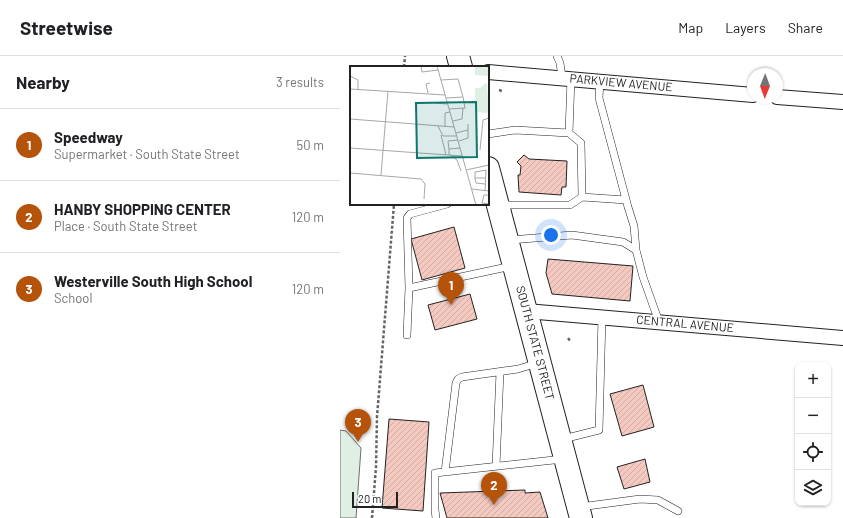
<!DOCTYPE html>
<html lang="en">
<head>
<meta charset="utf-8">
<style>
  :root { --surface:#fff; --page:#f2f2f2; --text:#202124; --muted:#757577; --line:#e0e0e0; --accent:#b45309 }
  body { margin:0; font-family:Barlow,sans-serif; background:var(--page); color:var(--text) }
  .controls { position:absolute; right:12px; bottom:12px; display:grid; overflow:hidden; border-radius:8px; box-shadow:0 1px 3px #0004 }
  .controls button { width:36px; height:36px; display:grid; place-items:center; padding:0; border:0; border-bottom:1px solid var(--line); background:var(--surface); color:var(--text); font:20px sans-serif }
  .compass { position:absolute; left:407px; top:12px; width:36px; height:36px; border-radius:50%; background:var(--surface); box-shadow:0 1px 3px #0004; rotate:181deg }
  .scale { position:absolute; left:12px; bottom:10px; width:46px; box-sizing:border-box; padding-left:4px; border:2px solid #222; border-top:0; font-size:11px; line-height:14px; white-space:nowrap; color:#222; -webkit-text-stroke:3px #fff; paint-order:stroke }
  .you { position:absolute; left:211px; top:179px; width:14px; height:14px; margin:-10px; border:3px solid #fff; border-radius:50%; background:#1a73e8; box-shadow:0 0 0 6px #1a73e833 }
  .badge { display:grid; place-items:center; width:26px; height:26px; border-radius:50%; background:var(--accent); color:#fff; font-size:13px; font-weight:700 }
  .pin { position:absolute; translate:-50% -33px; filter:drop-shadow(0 1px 2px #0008) }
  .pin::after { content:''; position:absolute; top:21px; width:14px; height:12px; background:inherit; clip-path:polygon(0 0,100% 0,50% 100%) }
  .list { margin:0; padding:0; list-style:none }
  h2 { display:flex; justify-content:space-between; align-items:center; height:52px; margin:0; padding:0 16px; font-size:17px }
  h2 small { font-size:13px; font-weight:400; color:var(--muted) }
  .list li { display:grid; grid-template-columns:26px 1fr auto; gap:12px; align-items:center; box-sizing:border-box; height:72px; padding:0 16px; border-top:1px solid var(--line) }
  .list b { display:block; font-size:15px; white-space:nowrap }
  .list p { margin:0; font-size:13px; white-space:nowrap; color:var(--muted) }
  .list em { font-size:13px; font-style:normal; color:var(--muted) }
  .icon { flex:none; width:22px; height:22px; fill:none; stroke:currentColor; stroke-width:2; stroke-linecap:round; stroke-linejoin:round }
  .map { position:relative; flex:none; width:503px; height:462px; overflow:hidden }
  header { display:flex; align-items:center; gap:24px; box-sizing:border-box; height:56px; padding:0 20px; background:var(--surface); border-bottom:1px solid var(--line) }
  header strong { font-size:19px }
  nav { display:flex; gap:22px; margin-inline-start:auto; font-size:14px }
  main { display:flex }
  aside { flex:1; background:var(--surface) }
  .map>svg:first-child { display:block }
</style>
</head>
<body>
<header>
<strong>Streetwise</strong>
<nav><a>Map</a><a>Layers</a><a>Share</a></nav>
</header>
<main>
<aside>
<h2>Nearby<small>3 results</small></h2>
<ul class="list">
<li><span class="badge">1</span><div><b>Speedway</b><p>Supermarket · South State Street</p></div><em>50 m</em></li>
<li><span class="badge">2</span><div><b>HANBY SHOPPING CENTER</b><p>Place · South State Street</p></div><em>120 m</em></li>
<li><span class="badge">3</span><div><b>Westerville South High School</b><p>School</p></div><em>120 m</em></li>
</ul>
</aside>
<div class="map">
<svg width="503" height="462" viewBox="0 0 503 462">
  <defs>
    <pattern id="building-hatch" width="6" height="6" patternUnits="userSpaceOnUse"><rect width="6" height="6" fill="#f3c9c0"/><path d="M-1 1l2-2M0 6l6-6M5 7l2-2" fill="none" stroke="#d0aca5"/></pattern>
  </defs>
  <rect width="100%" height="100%" fill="#fff"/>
  <!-- green -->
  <path fill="#e0efe3" stroke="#6f6f6f" d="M0 374 6 375 21 392 16 462H0Z"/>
  <!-- building -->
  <path fill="url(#building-hatch)" stroke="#222" d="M184 99 189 103 227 105 226 131H222L221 139 179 136 178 119H180L181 110 177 106Z
    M114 171 125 212 82 224 71 183Z
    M208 203 293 210 290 245 212 238 206 217Z
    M130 238 137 263 95 274 88 249Z
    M303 329 314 371 282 380 270 338Z
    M49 363 89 366 83 455 42 452Z
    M305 403 310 426 284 433 277 411Z
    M185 434V437L200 436 208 462H107L100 437Z"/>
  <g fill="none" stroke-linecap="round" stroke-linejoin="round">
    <defs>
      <path id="service" d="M217 0 220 7 222 21
        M260 25 259 42 288 151 294 170 296 194
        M148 78 175 74 229 77 231 22
        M242 141 286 144
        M160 149H230L242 141 241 87 229 77
        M170 184 232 179 283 186 296 194 303 221 319 266
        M69 232 67 162 70 158 107 148
        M67 279 69 232 172 210
        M223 383 259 374 262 261
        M156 410 160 316
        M105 416 116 327 118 323 122 321 178 313 198 307
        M240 451 300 443 318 444 338 455
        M96 462 95 454V417L223 403"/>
      <path id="minor" d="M148 16 413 39
        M437 41 503 46
        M186 255 503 282"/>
      <path id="primary" d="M118 0 121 11
        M148 112 241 462"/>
    </defs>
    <!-- service casing -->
    <use href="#service" stroke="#222" stroke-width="8"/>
    <!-- minor casing -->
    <use href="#minor" stroke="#222" stroke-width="16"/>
    <!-- primary casing -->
    <use href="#primary" stroke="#222" stroke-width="24"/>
    <!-- path -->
    <path stroke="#646464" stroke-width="2.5" stroke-dasharray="3 2" stroke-linecap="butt" d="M64 11 65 0
      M159 34 162 35
      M228 282 231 286
      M32 462 36 411 37 361 54 148"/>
    <!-- service -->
    <use href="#service" stroke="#fff" stroke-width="7"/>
    <!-- minor -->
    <use href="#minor" stroke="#fff" stroke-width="14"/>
    <!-- primary -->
    <use href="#primary" stroke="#fff" stroke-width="22"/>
  </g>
  <g text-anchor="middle" stroke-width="3" stroke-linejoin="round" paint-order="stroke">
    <!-- street labels -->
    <g font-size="12" fill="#222" stroke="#fff">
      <text transform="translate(281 27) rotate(5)" y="4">PARKVIEW AVENUE</text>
      <text transform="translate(345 268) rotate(5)" y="4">CENTRAL AVENUE</text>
      <text transform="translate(195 287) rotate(75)" y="4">SOUTH STATE STREET</text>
    </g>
  </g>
  <!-- overview -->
  <g transform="translate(10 10)">
    <rect width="139" height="139" fill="#fff"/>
    <path d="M125 0H139V10L125 9ZM137 16 139 47 125 46V22H130Z" fill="#e0efe3"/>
    <path fill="none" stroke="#a7a7a7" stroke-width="1" d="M71 0 72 6 88 4M87 0 126 139M0 10 8 14V23M91 14 108 13 113 31M0 23 95 29M78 27 76 18 80 17M96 32 113 31 115 42 99 43M85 37 97 38M0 53 104 61M103 55 112 53 113 42M88 60 93 70H106M95 61V47L100 46M106 67 118 64V58M91 69 96 89M109 75 118 72V64M0 82 112 90M99 83 98 75 108 74M130 84 133 54 139 52M99 89V83L110 82M100 89 107 94 111 105M116 104 139 99M0 107 71 113 75 118 74 133M31 109 38 25M125 112V106L136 104 135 125M135 118 126 117 125 112H135M122 123 139 125M139 129H134L132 137 139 138"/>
    <path fill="#0f766e" fill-opacity="0.15" stroke="#0f766e" stroke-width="2" d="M126 36 127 91 67 92 66 37Z"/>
    <rect width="139" height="139" fill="none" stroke="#222" stroke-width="2"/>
  </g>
</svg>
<div class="controls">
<button>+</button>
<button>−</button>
<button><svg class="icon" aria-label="locate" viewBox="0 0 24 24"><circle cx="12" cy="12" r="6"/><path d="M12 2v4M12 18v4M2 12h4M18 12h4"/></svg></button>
<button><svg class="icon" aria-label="layers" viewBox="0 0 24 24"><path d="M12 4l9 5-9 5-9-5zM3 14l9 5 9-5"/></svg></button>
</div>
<svg class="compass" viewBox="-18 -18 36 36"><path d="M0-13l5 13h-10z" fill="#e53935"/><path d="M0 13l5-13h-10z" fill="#757577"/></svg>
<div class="scale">20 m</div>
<div class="you"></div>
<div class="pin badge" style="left:111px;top:249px">1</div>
<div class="pin badge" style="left:154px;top:449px">2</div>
<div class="pin badge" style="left:18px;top:386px">3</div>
</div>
</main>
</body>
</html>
